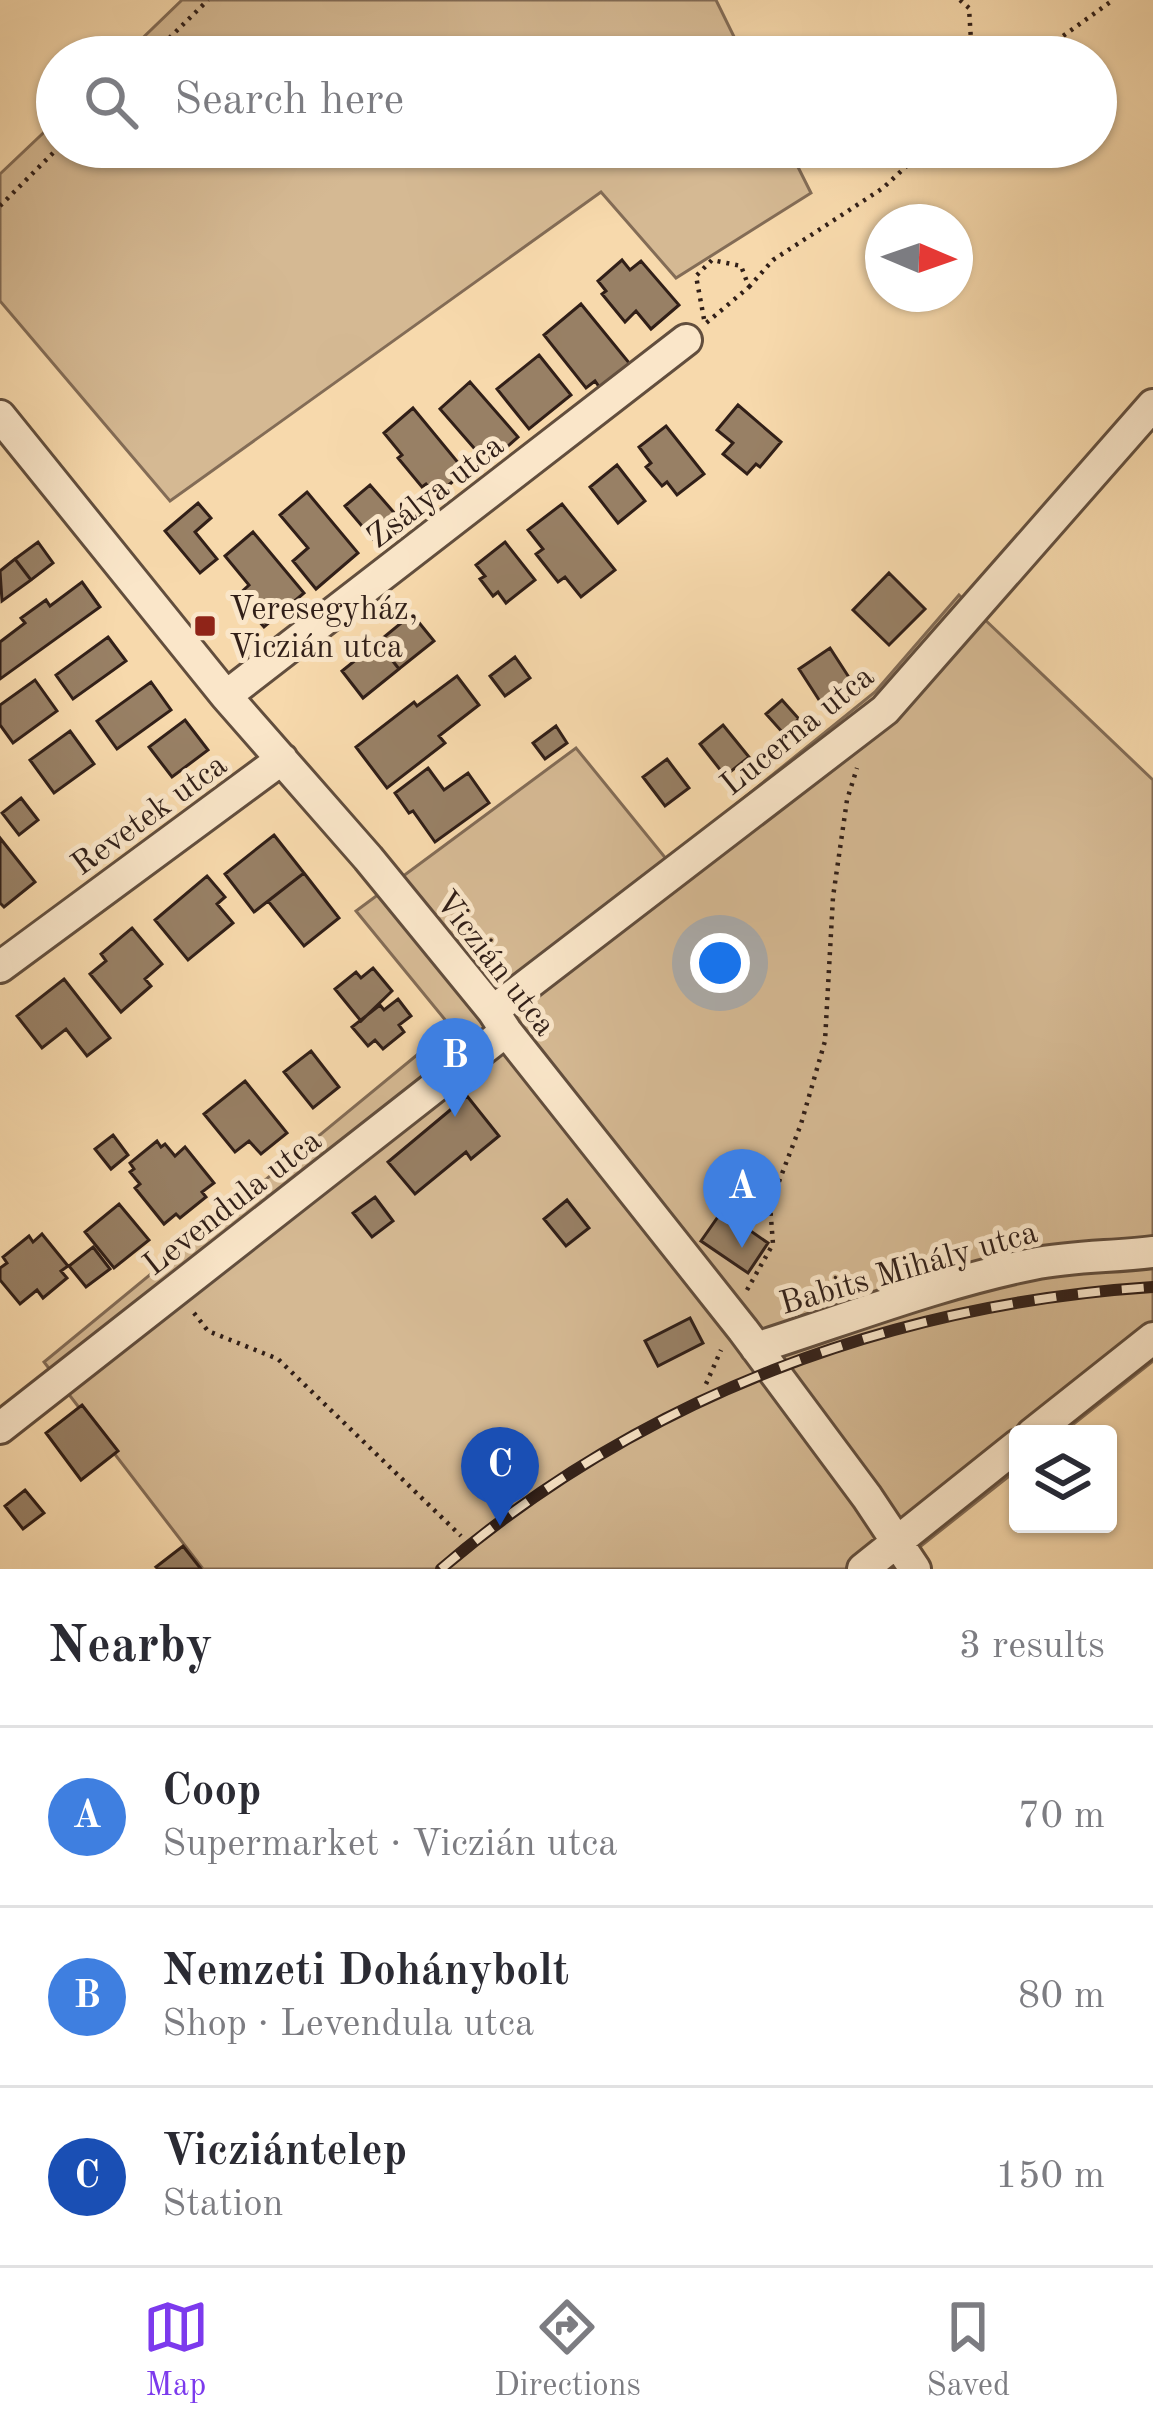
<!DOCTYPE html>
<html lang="en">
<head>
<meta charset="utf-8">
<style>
  :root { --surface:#fff; --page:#f7f7f7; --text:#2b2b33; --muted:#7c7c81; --line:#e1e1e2; --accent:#7c3aed }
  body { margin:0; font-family:"Old Standard TT",serif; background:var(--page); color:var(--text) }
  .controls { position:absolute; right:36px; bottom:36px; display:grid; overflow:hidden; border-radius:12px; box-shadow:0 3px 9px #0004 }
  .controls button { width:108px; height:108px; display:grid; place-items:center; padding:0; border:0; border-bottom:3px solid var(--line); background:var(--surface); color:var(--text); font:60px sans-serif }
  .compass { position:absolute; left:865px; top:204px; width:108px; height:108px; border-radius:50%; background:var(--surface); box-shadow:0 3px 9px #0004; rotate:92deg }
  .you { position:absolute; left:720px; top:963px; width:42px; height:42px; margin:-30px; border:9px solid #fff; border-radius:50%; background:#1a73e8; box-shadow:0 0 0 18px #1a73e833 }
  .badge { display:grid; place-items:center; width:78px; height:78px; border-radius:50%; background:var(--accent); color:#fff; font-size:39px; font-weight:700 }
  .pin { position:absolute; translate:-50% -99px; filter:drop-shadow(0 3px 6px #0008) }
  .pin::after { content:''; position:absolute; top:63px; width:42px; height:36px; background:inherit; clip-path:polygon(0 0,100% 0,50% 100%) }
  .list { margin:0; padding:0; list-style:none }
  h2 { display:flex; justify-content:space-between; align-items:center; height:156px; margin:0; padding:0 48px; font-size:51px }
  h2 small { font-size:39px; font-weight:400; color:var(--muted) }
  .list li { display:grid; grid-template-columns:78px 1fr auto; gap:36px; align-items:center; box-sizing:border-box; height:180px; padding:0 48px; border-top:3px solid var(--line) }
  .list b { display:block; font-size:45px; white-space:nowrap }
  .list p { margin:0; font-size:39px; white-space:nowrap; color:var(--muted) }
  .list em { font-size:39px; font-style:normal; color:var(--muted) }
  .icon { flex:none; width:66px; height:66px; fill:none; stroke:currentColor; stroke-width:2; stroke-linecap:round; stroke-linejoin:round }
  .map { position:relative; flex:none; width:1153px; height:1569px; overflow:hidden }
  .search { position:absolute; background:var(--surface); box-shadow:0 3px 9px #0004; left:36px; right:36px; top:36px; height:132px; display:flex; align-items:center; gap:30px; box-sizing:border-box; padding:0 42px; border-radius:66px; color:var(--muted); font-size:45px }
  .sheet { height:696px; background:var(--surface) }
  nav { display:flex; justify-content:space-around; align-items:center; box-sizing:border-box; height:168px; border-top:3px solid var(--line); background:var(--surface); font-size:33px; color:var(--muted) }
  nav a { display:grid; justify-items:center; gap:6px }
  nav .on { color:var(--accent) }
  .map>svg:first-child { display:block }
</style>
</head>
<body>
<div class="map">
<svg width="1153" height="1569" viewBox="0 0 1153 1569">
  <rect width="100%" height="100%" fill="#f7d9ac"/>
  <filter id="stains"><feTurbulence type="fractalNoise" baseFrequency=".00167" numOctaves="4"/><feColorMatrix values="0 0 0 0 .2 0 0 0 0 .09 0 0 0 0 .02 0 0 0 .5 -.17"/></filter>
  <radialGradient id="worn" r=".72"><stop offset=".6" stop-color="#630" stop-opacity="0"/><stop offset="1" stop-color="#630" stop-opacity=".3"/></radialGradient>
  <!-- green -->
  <path fill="#d5b993" stroke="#836c56" stroke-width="3" d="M182 0H716L744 57H123Z
    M57 120V147H788L811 193 676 278 601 192 170 501 0 301V174Z
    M959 595 1153 780V1361L1061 1434H1018V1469L892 1569H203L44 1362 451 1027 356 911 576 748 667 860 875 692Z"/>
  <!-- building -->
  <path fill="#988065" stroke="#311f18" stroke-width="3" d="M622 260 630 270 641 261 679 305 651 329 636 311 625 322 602 294 606 291 598 281Z
    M581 304 630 364 600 388 595 381 586 388 544 335Z
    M539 355 571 395 529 429 497 389Z
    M470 382 518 437 488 464 440 409Z
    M738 405 781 442 760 467 756 464 747 474 723 454 733 443 717 430Z
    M413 408 465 471 436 496 426 484 422 487 398 458 402 455 384 433Z
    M666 426 704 474 677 495 667 482 662 486 646 467 651 463 639 447Z
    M617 465 645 501 618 523 590 487Z
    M370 485 404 524 378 545 345 506Z
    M307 492 358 553 316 589 293 561 308 548 280 515Z
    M198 503 211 518 195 532 217 559 200 573 165 531Z
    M562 504 615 570 581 597 565 577 558 582 536 554 543 549 528 530Z
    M253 532 304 593 264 627 237 596 249 585 225 556Z
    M38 542 53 563 31 580 15 559Z
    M505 542 535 580 506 603 498 592 493 596 480 579 485 576 476 565Z
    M15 559 31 580 2 601 0 571Z
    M889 573 925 609 889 645 853 610Z
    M82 582 100 607 0 679V642L25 623 21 618 46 600 50 606Z
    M412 614 434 641 399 669 378 642Z
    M108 637 126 661 73 699 56 675Z
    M378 642 399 669 363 698 342 671Z
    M830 648 852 682 821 703 799 669Z
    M515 657 530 678 505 696 490 676Z
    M457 676 479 705 439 736 445 743 387 788 356 747 414 702 417 706Z
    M35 680 57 711 13 743 0 725V705Z
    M151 682 171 710 117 749 97 721Z
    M782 700 799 719 783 733 766 714Z
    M185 720 208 750 172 777 149 747Z
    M723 725 749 757 725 776 700 744Z
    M556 726 567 743 545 759 533 743Z
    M70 731 94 764 54 793 30 760Z
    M667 759 689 788 665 806 643 777Z
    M428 768 444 790 468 773 489 803 435 842 413 811 409 813 395 793Z
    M21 798 38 820 19 835 2 813Z
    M274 835 304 873 254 912 225 874Z
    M0 838 35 882 4 907 0 903Z
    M304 873 339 918 304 946 268 901Z
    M207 876 225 897 217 904 233 923 188 960 155 920Z
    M132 928 162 964 145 979 151 986 121 1012 90 974 106 961 101 954Z
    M373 968 392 991 361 1021 335 989 356 972 361 978Z
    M64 979 110 1038 87 1056 66 1029 42 1048 17 1016Z
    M398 999 411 1016 399 1025 404 1032 383 1049 375 1040 368 1046 352 1027 380 1005 384 1010Z
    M311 1051 339 1087 313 1108 284 1072Z
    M245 1081 287 1133 261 1154 249 1141 235 1152 204 1114Z
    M467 1096 499 1136 471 1159 466 1152 415 1194 388 1162Z
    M113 1135 128 1155 111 1169 95 1149Z
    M157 1141 161 1147 165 1144 175 1156 185 1147 214 1183 202 1192 206 1197 180 1218 176 1214 164 1224 135 1188 140 1184 130 1172 134 1169 130 1163Z
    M375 1197 393 1221 372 1237 353 1213Z
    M567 1200 589 1228 566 1246 544 1219Z
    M119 1204 149 1240 114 1268 85 1232Z
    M722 1211 768 1243 748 1273 701 1241Z
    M42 1234 68 1266 61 1271 67 1278 43 1298 37 1290 20 1304 0 1280V1268L7 1263 3 1257 29 1236 33 1242Z
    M93 1247 110 1269 86 1287 69 1266Z
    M690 1318 703 1343 658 1366 645 1341Z
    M82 1405 118 1451 81 1480 46 1433Z
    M25 1490 44 1513 23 1529 5 1506Z
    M183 1546 201 1569H158L156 1567Z"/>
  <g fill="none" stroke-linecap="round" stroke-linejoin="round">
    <defs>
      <path id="street" d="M0 416 226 696 368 858 493 1011 506 1031 743 1330 867 1497 915 1569
        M226 696 686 340
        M0 967 282 759
        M493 1011 885 710 1153 405
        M756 1348C847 1319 939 1283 1033 1264 1072 1256 1113 1257 1153 1252
        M0 1428 506 1031
        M1032 1434 1153 1338
        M863 1569 1018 1445"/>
    </defs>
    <!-- street casing -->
    <use href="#street" stroke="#624e3d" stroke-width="36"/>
    <!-- path -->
    <path stroke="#311f18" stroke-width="4.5" stroke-dasharray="3 6" stroke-linecap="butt" d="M960 0 969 8 972 57
      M150 57 208 0
      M1034 57 1113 0
      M0 206 59 147
      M749 287 773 260 883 188 927 147
      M704 319 696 276 712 260 741 266 749 287 705 324
      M747 1290 773 1244 770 1205 801 1124 825 1041 833 897 847 800 857 768
      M194 1313 208 1331 278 1359 461 1536
      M706 1384 721 1350"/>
    <!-- street -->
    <use href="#street" stroke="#fae6c9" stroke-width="30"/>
    <defs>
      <path id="rail" d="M441 1569C642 1397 890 1304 1153 1287"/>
    </defs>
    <!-- rail casing -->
    <use href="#rail" stroke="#311f18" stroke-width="12"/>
    <!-- rail -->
    <use href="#rail" stroke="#fae6c9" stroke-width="8" stroke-dasharray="22" stroke-linecap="butt"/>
  </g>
  <!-- markers -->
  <rect fill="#8f2418" stroke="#fae6c9" stroke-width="4.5" x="193" y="614" width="24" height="24" rx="6"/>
  <g text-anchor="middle" stroke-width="10" stroke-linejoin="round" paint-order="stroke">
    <!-- street labels -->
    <g font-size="33" fill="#311f18" stroke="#fae6c9">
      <text transform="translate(434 490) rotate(-38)" y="12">Zsálya utca</text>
      <text transform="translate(796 729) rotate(-39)" y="12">Lucerna utca</text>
      <text transform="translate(148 813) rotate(-36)" y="12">Revetek utca</text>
      <text transform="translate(497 962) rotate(52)" y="12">Viczián utca</text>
      <text transform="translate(231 1201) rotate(-38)" y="12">Levendula utca</text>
      <text transform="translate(908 1266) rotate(-16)" y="12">Babits Mihály utca</text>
    </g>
    <!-- poi labels -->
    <g font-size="33" fill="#311f18" stroke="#fae6c9" text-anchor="start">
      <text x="229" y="619">Veresegyház,<tspan x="229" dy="38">Viczián utca</tspan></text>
    </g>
  </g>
  <rect width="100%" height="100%" filter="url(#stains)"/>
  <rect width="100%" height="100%" fill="url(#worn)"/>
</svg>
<div class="controls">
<button><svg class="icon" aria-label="layers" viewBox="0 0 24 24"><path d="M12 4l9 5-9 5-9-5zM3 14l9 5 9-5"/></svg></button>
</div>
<svg class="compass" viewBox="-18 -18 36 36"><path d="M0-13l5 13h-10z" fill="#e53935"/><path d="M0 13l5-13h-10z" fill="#7c7c81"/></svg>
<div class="you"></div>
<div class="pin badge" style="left:742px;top:1248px;background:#3f7fe0">A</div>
<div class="pin badge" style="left:455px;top:1117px;background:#3f7fe0">B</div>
<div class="pin badge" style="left:500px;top:1526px;background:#1a4fb4">C</div>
<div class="search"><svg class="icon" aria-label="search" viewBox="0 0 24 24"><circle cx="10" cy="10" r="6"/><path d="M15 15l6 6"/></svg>Search here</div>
</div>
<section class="sheet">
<h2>Nearby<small>3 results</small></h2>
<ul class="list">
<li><span class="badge" style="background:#3f7fe0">A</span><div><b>Coop</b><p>Supermarket · Viczián utca</p></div><em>70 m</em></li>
<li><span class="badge" style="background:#3f7fe0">B</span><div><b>Nemzeti Dohánybolt</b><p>Shop · Levendula utca</p></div><em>80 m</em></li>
<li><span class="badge" style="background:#1a4fb4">C</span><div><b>Vicziántelep</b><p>Station</p></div><em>150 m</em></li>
</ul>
</section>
<nav>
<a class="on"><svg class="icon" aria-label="map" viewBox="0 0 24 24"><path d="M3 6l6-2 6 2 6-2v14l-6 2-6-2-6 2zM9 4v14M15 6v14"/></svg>Map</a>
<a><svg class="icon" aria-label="directions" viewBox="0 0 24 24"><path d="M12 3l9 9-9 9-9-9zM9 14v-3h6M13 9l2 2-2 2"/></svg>Directions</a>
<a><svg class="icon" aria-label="saved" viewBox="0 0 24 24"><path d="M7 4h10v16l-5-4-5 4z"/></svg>Saved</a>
</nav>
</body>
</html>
